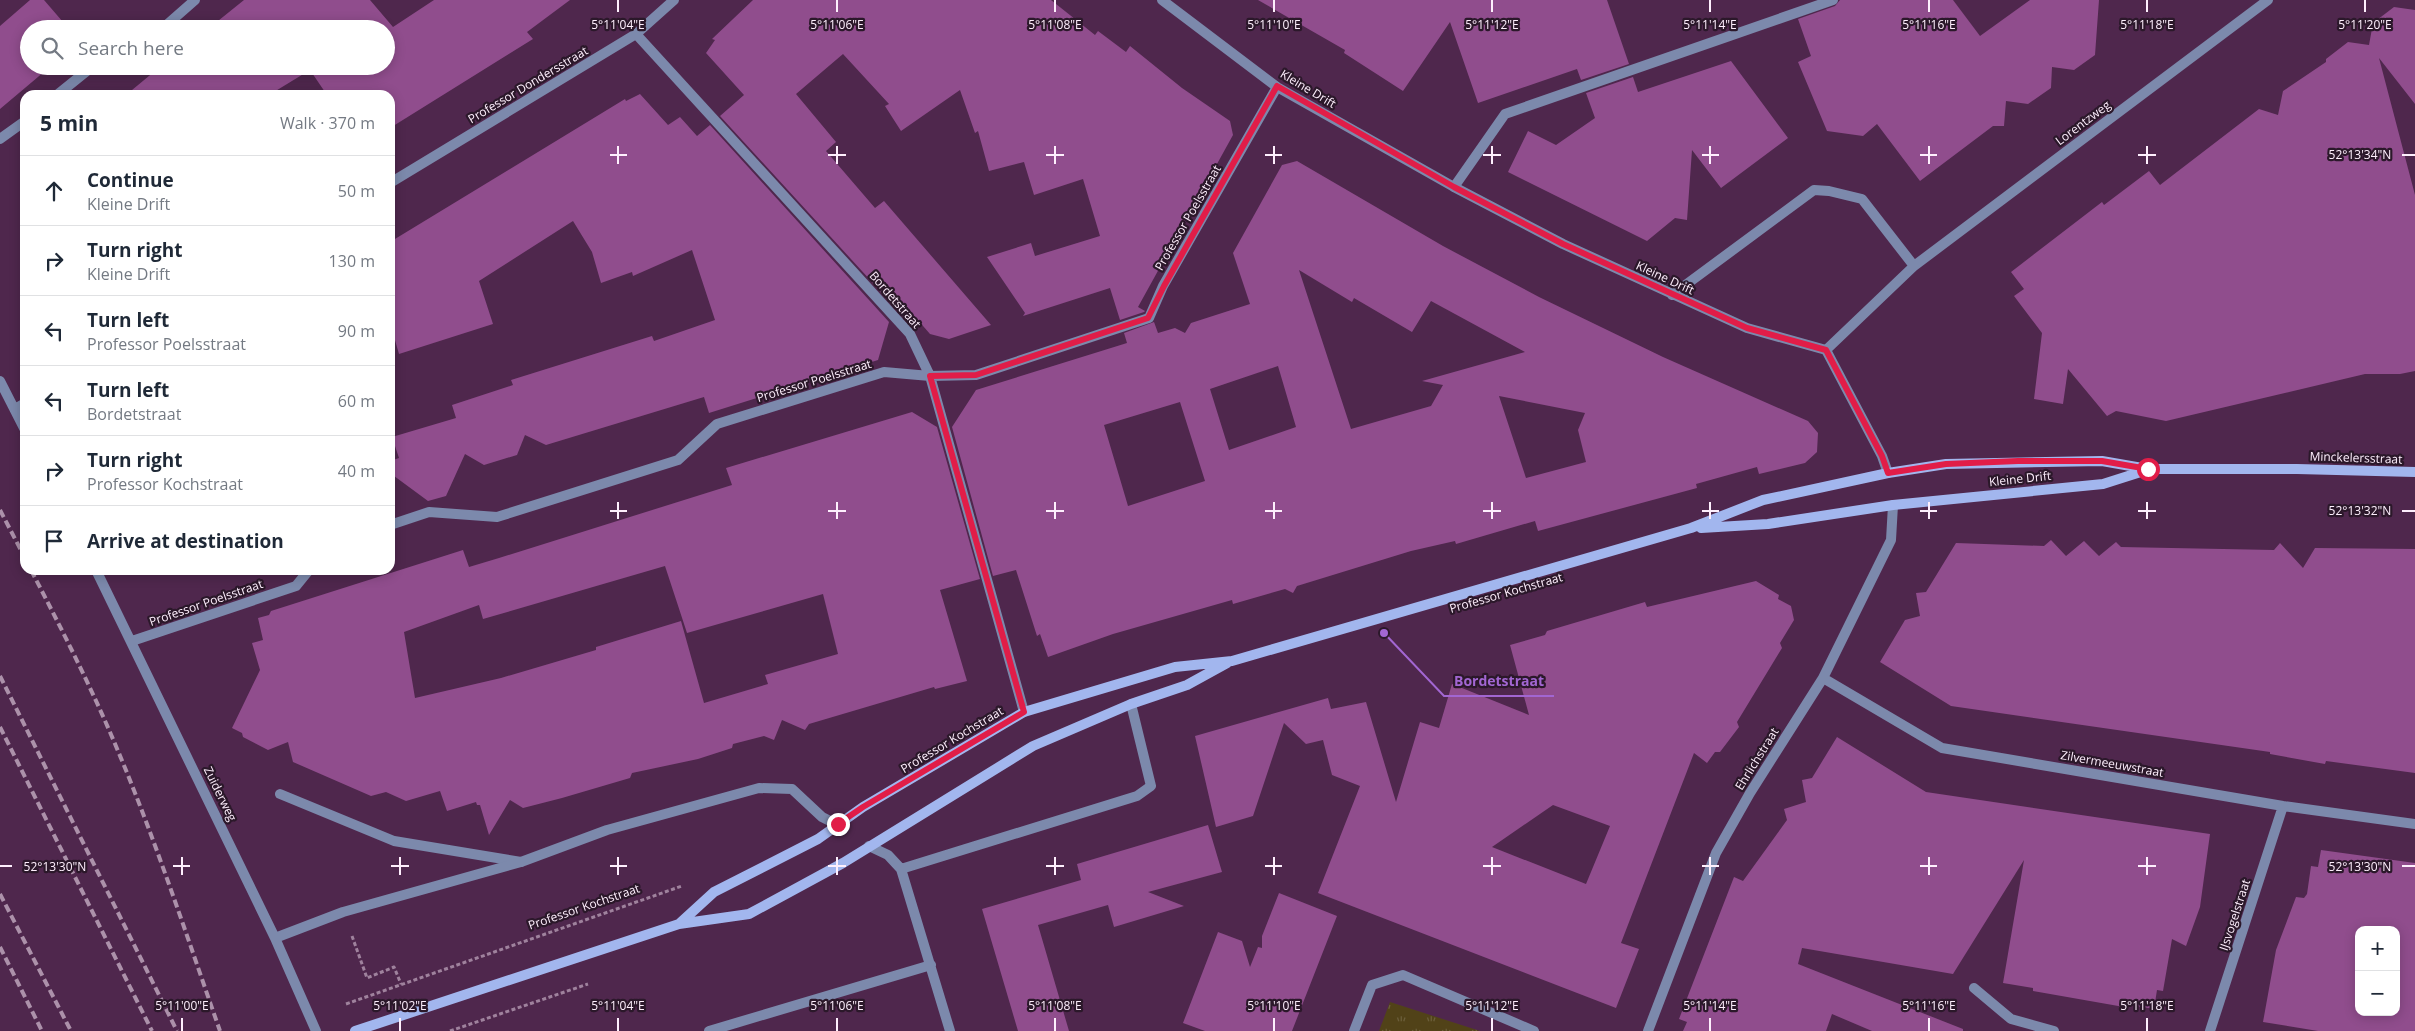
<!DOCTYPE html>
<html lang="en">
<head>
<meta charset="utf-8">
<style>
  :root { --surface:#fff; --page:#f2f2f3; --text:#1f2937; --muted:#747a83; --line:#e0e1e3 }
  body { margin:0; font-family:"Open Sans",sans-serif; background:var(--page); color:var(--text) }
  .controls { position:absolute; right:15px; bottom:15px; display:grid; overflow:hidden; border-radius:10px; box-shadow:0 2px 12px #0003 }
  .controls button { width:45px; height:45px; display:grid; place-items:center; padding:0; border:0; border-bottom:1px solid var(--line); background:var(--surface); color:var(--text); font:25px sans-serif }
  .stop { position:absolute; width:15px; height:15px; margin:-11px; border:4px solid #e11d48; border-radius:50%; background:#fff }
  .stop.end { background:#e11d48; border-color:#fff; box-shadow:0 1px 5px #0008 }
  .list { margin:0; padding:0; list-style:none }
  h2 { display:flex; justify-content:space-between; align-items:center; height:65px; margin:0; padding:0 20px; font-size:21px }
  h2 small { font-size:16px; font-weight:400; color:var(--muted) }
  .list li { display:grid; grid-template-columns:32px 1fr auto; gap:15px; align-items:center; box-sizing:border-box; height:70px; padding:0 20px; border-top:1px solid var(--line) }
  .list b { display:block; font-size:19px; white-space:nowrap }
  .list p { margin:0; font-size:16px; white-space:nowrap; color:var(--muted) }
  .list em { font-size:16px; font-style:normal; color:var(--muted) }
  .icon { flex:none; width:28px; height:28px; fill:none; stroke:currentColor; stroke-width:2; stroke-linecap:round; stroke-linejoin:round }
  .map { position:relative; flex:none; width:2415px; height:1031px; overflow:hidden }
  .search { position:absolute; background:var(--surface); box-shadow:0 2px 12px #0003; left:20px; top:20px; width:375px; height:55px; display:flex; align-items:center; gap:12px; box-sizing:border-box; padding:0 18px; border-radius:28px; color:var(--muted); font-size:19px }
  .panel { position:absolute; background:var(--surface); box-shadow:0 2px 12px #0003; left:20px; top:90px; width:375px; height:485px; border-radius:15px }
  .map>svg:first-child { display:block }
</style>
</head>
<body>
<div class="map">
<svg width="2415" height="1031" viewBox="0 0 2415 1031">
  <defs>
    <pattern id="grass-tufts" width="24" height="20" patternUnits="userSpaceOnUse" patternTransform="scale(1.25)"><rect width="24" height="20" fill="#514218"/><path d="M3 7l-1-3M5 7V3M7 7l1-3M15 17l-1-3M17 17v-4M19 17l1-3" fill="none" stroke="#6b5e3a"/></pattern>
  </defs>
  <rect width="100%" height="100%" fill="#4f274d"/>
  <!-- grass -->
  <path fill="url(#grass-tufts)" d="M1390 1002 1480 1031H1379Z"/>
  <!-- building -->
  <path fill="#904d8d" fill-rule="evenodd" d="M30 0H44L69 29H29V66H51L0 109V26Z
    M244 0H370L393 27 434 0H570L527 32 533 39 390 128V95H327L310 70 269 95H126L161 66H386V29H208Z
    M753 0H1051L1095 35 1098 31 1126 52 1130 46 1182 88 1230 121 1233 135 1138 307 1145 311 1144 312 1120 320 1110 288 1023 316 1025 313 987 257 1031 243 1035 256 1100 236 1083 179 1034 195 1024 162 989 171 978 131 975 133 960 90 901 131 885 106 889 104 843 54 796 94 836 142 826 151 875 208 884 201 991 325 949 339 930 334 897 296 894 306 720 116 744 95 706 53 715 40 712 39Z
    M1258 0H1607L1629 64 1581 80 1577 69 1478 103 1450 22 1403 91 1344 53 1345 50Z
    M1840 0H1953L1980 36 2030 0H2099L2095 55 2074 70 2052 67 2051 88 2028 104 2006 101 2004 126H1993L1920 181 1877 124 1863 136 1827 131 1798 62 1811 56 1798 19 1835 6Z
    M2394 7 2415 10V104L2379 58 2415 195V371L2400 374H2365L2166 421 2116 411 2107 416 2068 369 2063 404 2034 399 2042 333 2014 296 2024 289 2011 272 2102 202 2104 205 2149 171 2160 185 2259 109 2278 115 2283 91 2326 62V59L2348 42 2369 45 2373 23Z
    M1731 61 1788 138 1721 188 1692 150 1687 220 1675 218 1647 241 1508 172 1528 131 1556 145 1595 118 1586 93 1633 77 1638 92Z
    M640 94 668 125 680 117 697 136 710 125 889 322 878 360 709 413 704 397 546 445 525 435 517 455 484 465 465 454 446 496 428 501 390 473V461L399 458 392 437 456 418 452 405 513 385 511 380 652 336 654 341 715 320 692 250 633 276 632 272 601 283 592 252 573 221 479 281 493 324 399 354 390 323V242L625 99 626 101Z
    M1297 161 1443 246 1539 297 1663 357 1808 421 1818 433 1817 452 1805 463 1759 474 1757 467 1696 484 1697 488 1538 531 1535 521 1456 544 1455 541 1411 551 1297 586 1293 593 1285 589 1233 604 1232 600 1113 634 1048 657 1040 634 1037 636 1016 570 993 576 952 427 976 390 1127 343 1124 333 1154 322 1158 333 1175 328 1185 333 1191 323 1250 304 1233 253 1282 165ZM1299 270 1352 302 1354 298 1412 332 1431 301 1525 352 1422 381 1443 385 1431 406 1351 429ZM1278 366 1296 427 1229 450 1210 389ZM1499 396 1585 413 1578 430 1586 462 1526 478ZM1180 402 1205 481 1128 506 1104 425Z
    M912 412 937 427 980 579 940 590 967 681 935 689 934 687 809 724 805 730 782 720 774 740 764 736 733 744 732 748 698 759 632 773 630 778 562 798 523 808 510 800 489 835 480 805H477L476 802 447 811 440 791 406 801 386 792 371 796 293 762 288 742 268 750 243 737 242 733 232 728 260 670 252 643 263 640 258 618 269 615 271 611 463 550 469 567 499 558 732 485 726 468ZM665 566 687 633 823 594 838 654 765 675 768 684 704 703 681 621 596 647V650L501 678 415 698 404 632 479 605 483 619Z
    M2051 540 2066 556 2084 541 2099 556 2116 542 2121 547 2274 550 2280 543 2303 568 2315 548 2415 549V773L2326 761 2325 764 2270 754V752L1951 706 1880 662 1905 620 1920 616 1916 593 1926 592 1956 543 2044 546Z
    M1756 581 1779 595 1778 599 1791 606 1794 620 1780 643 1782 648 1737 722 1739 727 1720 752H1715L1707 763 1694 753 1621 943 1639 949 1616 1008 1318 893 1360 786 1332 775 1323 740 1306 744 1284 723 1253 816 1216 827 1195 736 1328 698 1331 709 1366 702 1396 802 1420 722 1439 728 1452 684 1529 715 1510 645 1545 635 1547 631 1645 602 1647 607ZM1553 805 1610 826 1586 884 1492 847Z
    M1837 737 1926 792 2210 834 2200 907 2186 946 2172 939 2163 991 2157 990 2154 1009 2125 1004 2124 1007 2033 991V988L2003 983 2024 860 1953 974 1802 948 1798 964 1963 1029V1031H1872L1832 1014 1826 1031H1683L1687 1022 1679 1019 1734 877 1743 881 1787 820 1784 809 1806 802 1802 780 1812 778Z
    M1208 825 1222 872 1148 892 1184 906 1114 927 1108 905 1038 925 1069 1031H1018L982 909 1081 880 1077 864Z
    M2321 850 2415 863V1031H2318L2263 1022 2276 950 2296 897 2304 898 2307 894 2311 866 2318 867ZM2359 930H2396V1012H2359Z
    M1279 893 1337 916 1292 1031H1205L1183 1023 1218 932 1242 941 1250 967 1258 947 1262 948V936Z"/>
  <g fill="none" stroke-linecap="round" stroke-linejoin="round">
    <!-- path -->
    <path stroke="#9f829d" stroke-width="3" stroke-dasharray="4 2.5" stroke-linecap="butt" d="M352 936 367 978 394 967 401 984
      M346 1004 682 886
      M450 1031 588 984"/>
    <!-- service -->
    <path stroke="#7c89ac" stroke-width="10" d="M1454 187 1505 114 1833 0
      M280 794 394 841 521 862"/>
    <!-- minor -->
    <path stroke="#7c89ac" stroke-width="10" d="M1162 0 1277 87 1454 187 1563 244 1747 328 1826 350 1882 456 1888 473
      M162 29 195 0
      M636 34 910 334 930 376 1024 712
      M57 95 88 70 105 66
      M0 139 25 121
      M390 183 636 34 674 0
      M1672 295 1814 190 1829 191 1862 199 1914 266
      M1826 350 1914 266 2268 0
      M0 381 25 430
      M15 409 25 403
      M390 525 429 512 497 517 678 460 717 424 884 372 930 376 976 375 1149 318 1163 286 1277 87
      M96 570 275 938 316 1031
      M132 641 296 586 309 570
      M1823 678 1942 748 2283 806 2415 824
      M869 846 888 855 901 869 950 1031
      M901 869 1137 796 1151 786 1131 704
      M275 938 343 912 521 862 607 830 759 788 792 789 822 817 838 825
      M1974 988 2011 1019 2054 1031
      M709 1031 931 965
      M1354 1031 1372 985 1403 975 1534 1031
      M1648 1031 1716 853 1750 793 1823 678 1891 540 1893 505
      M2210 1031 2283 806"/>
    <!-- secondary -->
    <path stroke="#a2b6ee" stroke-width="10" d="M1701 528 1768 524 1893 505 2103 484 2147 470
      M679 924 714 892 818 839 863 807 1024 712 1175 667 1232 661 1691 528 1763 500 1888 473 1946 464 2102 461 2148 469H2297L2415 472
      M355 1031 679 924 749 914 843 863 1033 746 1131 704 1187 685 1227 663"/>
    <!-- rail -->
    <path stroke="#ac91aa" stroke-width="4" stroke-dasharray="8 4" stroke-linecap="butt" d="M0 510 25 558
      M31 570C57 620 83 671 106 723 150 823 184 928 220 1031
      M0 676 177 1031
      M0 727 152 1031
      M0 894 71 1031
      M0 947 42 1031"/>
  </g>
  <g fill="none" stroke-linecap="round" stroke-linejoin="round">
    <!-- route -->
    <path stroke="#e11d48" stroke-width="6" d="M838 824 863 807 1024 712 930 376 976 375 1148 318 1164 286 1277 86 1454 187 1563 244 1747 328 1826 350 1882 456 1888 473 1946 464 2018 461H2102L2148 469"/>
  </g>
  <!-- ticks -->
  <path fill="none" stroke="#feeffd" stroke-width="2" d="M618 0V12M837 0V12M1055 0V12M1274 0V12M1492 0V12M1710 0V12M1929 0V12M2147 0V12M2365 0V12M618 146V164M837 146V164M1055 146V164M1274 146V164M1492 146V164M1710 146V164M1929 146V164M2147 146V164M610 155H627M828 155H846M1046 155H1064M1265 155H1282M1483 155H1501M1702 155H1719M1920 155H1937M2138 155H2156M2402 155H2415M618 502V519M837 502V519M1055 502V519M1274 502V519M1492 502V519M1710 502V519M1929 502V519M2147 502V519M610 511H627M828 511H846M1046 511H1064M1265 511H1282M1483 511H1501M1702 511H1719M1920 511H1937M2138 511H2156M2402 511H2415M182 857V875M400 857V875M618 857V875M837 857V875M1055 857V875M1274 857V875M1492 857V875M1710 857V875M1929 857V875M2147 857V875M0 866H12M173 866H190M391 866H409M610 866H627M828 866H846M1046 866H1064M1265 866H1282M1483 866H1501M1702 866H1719M1920 866H1937M2138 866H2156M2402 866H2415M182 1018V1031M400 1018V1031M618 1018V1031M837 1018V1031M1055 1018V1031M1274 1018V1031M1492 1018V1031M1710 1018V1031M1929 1018V1031M2147 1018V1031"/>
  <g text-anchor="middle" stroke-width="4.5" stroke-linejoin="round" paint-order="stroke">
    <!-- street labels -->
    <g font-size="12" fill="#feeffd" stroke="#2b182a">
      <text transform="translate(528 85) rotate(-31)" y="4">Professor Dondersstraat</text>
      <text transform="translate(1308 89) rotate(31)" y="4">Kleine Drift</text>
      <text transform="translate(2083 123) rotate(-37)" y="4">Lorentzweg</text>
      <text transform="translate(1188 218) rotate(-60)" y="4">Professor Poelsstraat</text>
      <text transform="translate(1665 278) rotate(25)" y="4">Kleine Drift</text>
      <text transform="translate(895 300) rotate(49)" y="4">Bordetstraat</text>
      <text transform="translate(814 381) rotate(-17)" y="4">Professor Poelsstraat</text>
      <text transform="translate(2356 458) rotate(2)" y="4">Minckelersstraat</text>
      <text transform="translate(2020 479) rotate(-6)" y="4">Kleine Drift</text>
      <text transform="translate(1506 593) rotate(-16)" y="4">Professor Kochstraat</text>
      <text transform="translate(206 603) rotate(-19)" y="4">Professor Poelsstraat</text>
      <text transform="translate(952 740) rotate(-31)" y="4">Professor Kochstraat</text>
      <text transform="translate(1757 759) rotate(-58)" y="4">Ehrlichstraat</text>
      <text transform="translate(2112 764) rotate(10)" y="4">Zilvermeeuwstraat</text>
      <text transform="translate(220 794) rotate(64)" y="4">Zuiderweg</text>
      <text transform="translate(584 907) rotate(-19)" y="4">Professor Kochstraat</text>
      <text transform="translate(2235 915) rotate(-72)" y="4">IJsvogelstraat</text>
    </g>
  </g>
  <g font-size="12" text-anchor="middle" fill="#feeffd" stroke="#2b182a" stroke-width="4.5" stroke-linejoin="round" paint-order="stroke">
    <text x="618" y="29">5°11'04"E</text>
    <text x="837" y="29">5°11'06"E</text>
    <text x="1055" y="29">5°11'08"E</text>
    <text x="1274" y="29">5°11'10"E</text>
    <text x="1492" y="29">5°11'12"E</text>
    <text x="1710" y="29">5°11'14"E</text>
    <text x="1929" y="29">5°11'16"E</text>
    <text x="2147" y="29">5°11'18"E</text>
    <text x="2365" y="29">5°11'20"E</text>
    <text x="2360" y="159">52°13'34"N</text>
    <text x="2360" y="515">52°13'32"N</text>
    <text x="55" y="871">52°13'30"N</text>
    <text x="2360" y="871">52°13'30"N</text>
    <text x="182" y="1010">5°11'00"E</text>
    <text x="400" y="1010">5°11'02"E</text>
    <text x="618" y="1010">5°11'04"E</text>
    <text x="837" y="1010">5°11'06"E</text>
    <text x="1055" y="1010">5°11'08"E</text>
    <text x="1274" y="1010">5°11'10"E</text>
    <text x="1492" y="1010">5°11'12"E</text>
    <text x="1710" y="1010">5°11'14"E</text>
    <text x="1929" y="1010">5°11'16"E</text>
    <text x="2147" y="1010">5°11'18"E</text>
  </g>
  <!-- callouts -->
  <path fill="none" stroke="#a266d2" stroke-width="2" d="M1384 633L1444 696H1554"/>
  <circle fill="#a266d2" stroke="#2b182a" stroke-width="2" cx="1384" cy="633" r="5"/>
  <g font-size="14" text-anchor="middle" font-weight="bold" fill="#a266d2" stroke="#2b182a" stroke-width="4.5" stroke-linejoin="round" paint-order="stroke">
    <text x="1499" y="686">Bordetstraat</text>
  </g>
</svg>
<div class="controls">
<button>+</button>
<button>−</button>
</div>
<div class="stop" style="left:2148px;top:469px"></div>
<div class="stop end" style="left:838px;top:824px"></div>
<div class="search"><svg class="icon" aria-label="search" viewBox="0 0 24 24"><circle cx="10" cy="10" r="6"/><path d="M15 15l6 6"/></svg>Search here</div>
<section class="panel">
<h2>5 min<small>Walk · 370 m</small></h2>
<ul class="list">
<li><svg class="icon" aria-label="ahead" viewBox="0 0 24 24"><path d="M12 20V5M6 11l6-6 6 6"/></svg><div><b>Continue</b><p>Kleine Drift</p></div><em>50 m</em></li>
<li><svg class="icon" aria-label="right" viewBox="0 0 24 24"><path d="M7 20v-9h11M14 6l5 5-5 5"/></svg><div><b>Turn right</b><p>Kleine Drift</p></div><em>130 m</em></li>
<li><svg class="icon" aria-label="left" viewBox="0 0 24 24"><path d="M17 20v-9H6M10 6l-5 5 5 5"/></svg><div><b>Turn left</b><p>Professor Poelsstraat</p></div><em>90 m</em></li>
<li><svg class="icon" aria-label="left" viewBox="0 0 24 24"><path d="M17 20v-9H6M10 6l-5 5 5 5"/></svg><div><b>Turn left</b><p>Bordetstraat</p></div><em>60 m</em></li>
<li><svg class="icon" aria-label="right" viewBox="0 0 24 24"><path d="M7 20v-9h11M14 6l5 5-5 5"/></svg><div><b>Turn right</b><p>Professor Kochstraat</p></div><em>40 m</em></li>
<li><svg class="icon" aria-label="arrive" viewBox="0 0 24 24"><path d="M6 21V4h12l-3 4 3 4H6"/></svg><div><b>Arrive at destination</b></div></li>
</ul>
</section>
</div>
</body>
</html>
